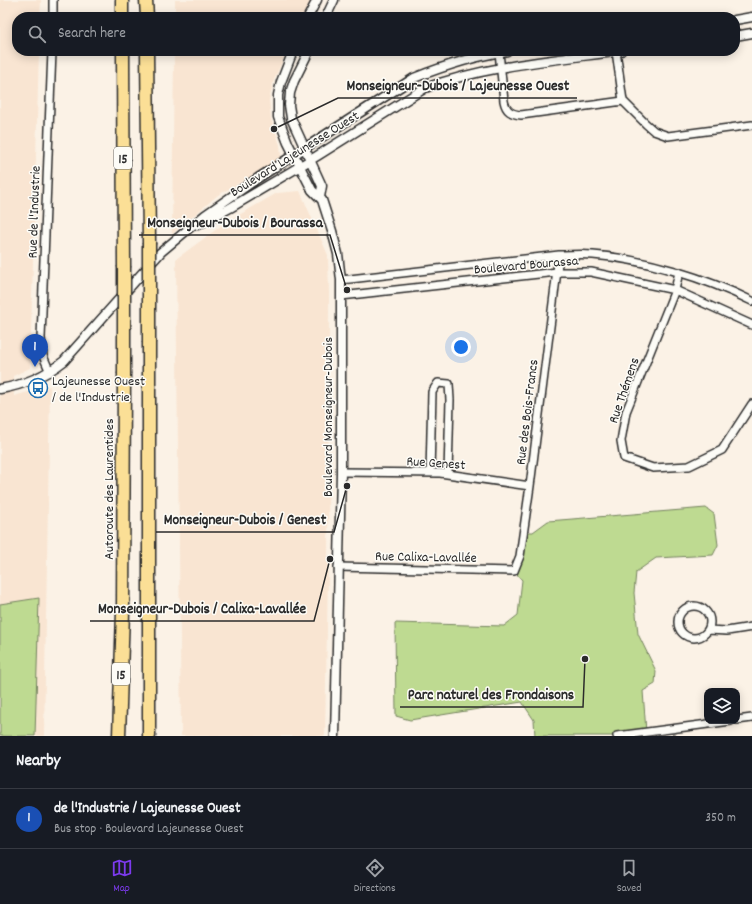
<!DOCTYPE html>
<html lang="en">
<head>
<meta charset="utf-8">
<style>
  :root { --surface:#171b24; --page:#20242c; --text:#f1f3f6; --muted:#9ea1a6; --line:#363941; --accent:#7c3aed }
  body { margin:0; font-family:Dekko,sans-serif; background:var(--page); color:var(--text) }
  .controls { position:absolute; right:12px; bottom:12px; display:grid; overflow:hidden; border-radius:8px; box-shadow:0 2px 10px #0003 }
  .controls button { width:36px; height:36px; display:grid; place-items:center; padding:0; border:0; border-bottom:1px solid var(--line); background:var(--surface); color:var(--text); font:20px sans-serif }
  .you { position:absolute; left:461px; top:347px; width:14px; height:14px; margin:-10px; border:3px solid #fff; border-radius:50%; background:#1a73e8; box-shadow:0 0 0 6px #1a73e833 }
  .badge { display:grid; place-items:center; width:26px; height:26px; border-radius:50%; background:var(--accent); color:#fff; font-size:13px; font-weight:700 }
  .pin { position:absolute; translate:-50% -33px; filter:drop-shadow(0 1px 2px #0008) }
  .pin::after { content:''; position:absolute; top:21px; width:14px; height:12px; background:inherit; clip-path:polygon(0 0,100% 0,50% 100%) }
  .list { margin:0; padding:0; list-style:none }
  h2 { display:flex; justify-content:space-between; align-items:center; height:52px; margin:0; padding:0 16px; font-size:17px }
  h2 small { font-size:13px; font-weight:400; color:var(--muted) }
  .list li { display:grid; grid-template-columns:26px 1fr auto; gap:12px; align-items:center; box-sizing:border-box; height:60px; padding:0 16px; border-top:1px solid var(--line) }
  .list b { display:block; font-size:15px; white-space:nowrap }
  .list p { margin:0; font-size:13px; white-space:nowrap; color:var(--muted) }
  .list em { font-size:13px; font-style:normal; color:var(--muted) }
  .icon { flex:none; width:22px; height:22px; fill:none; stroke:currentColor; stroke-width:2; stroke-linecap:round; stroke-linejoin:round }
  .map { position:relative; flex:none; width:752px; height:736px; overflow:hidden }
  .search { position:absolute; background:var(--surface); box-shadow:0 2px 10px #0003; left:12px; right:12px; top:12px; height:44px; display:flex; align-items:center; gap:10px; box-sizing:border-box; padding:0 14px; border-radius:16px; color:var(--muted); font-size:15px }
  .sheet { height:112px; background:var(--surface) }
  nav { display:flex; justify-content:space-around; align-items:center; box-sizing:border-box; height:56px; border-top:1px solid var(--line); background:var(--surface); font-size:11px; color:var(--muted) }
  nav a { display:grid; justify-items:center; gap:2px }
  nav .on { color:var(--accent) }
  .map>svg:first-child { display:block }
</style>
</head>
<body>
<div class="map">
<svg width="752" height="736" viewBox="0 0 752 736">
  <rect width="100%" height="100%" fill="#fbf2e6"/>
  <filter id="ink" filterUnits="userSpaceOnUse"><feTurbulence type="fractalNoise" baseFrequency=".025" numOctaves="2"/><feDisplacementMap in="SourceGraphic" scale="8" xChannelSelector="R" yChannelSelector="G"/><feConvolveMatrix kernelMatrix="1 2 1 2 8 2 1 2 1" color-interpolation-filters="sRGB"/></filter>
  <g filter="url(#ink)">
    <!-- built -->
    <path fill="#f9e5d2" d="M0 0H41L40 17H17V51H39L30 368 13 376 14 396 50 386 44 736H0Z
      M175 0H312L303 17H175Z
      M174 51H287L274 80 269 100 271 119 280 145 281 157 278 161 218 195 172 234Z
      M300 191 328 255 329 295 328 575 325 736H181L176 259 225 223 277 193Z"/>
    <!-- green -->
    <path fill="#beda91" stroke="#74825e" d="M706 508 714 514 718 545 713 555 656 558 636 572 634 593 638 634 656 671 655 684 643 691 646 732 617 736H535L534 720 522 702 410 720 396 716 395 623 504 626 518 615 522 580 514 571 523 532H533L548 521Z
      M39 598 35 736H0V604Z"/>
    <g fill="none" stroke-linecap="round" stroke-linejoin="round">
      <defs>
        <path id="minor" d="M53 17V0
          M616 51 623 101 646 124 654 131 668 136 752 125
          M499 52 504 101C506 111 511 114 521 115L623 101
          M679 272 675 290 626 412 621 441 624 458 653 468 689 466 722 450 752 404
          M341 280 559 255C570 255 582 254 593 255 644 259 706 278 752 301
          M341 296 557 272H591L675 290 752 325
          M50 372 43 356 41 338 52 51
          M341 472 440 473 530 486
          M430 473 432 392 438 383 449 384 450 400 448 473
          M338 567 514 571 520 556 530 486 559 255
          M678 622a16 16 0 1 1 32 0a16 16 0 1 1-32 0Z
          M708 630 727 631 752 627
          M737 720 752 718
          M617 736 731 721"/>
        <path id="tertiary" d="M308 17 317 0
          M326 17 334 0
          M735 20 752 17
          M735 36 752 33
          M293 51 281 82 278 95V117L288 143 312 190 322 200 332 231 338 254 341 280V472L335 736
          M309 51 294 81 290 93 289 105 291 118 322 186 320 197
          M198 225 230 208 317 156 425 88C488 65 555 60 621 51
          M0 389C24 385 45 376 64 361L161 252 205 215 258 178 414 78C444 66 475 56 507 51"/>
        <path id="motorway" d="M122 0V17
          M146 0 147 17
          M123 51 124 266
          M147 51 149 243
          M119 736 123 612 124 374
          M149 736V343"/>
      </defs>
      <!-- minor casing -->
      <use href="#minor" stroke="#2b2b2b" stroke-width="10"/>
      <!-- tertiary casing -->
      <use href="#tertiary" stroke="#2b2b2b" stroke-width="11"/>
      <!-- motorway casing -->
      <use href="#motorway" stroke="#2b2b2b" stroke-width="15"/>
      <!-- minor -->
      <use href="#minor" stroke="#fdfcf7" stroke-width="7"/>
      <!-- tertiary -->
      <use href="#tertiary" stroke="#fdfcf7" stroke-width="8"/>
      <!-- motorway -->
      <use href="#motorway" stroke="#fbdf96" stroke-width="12"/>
      <defs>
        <path id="motorway-bridge" d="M149 243V343
          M124 266V374"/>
      </defs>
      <!-- motorway-bridge casing -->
      <use href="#motorway-bridge" stroke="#2b2b2b" stroke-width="15" stroke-linecap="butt"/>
      <!-- motorway-bridge -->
      <use href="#motorway-bridge" stroke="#fbdf96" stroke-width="12"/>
    </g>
  </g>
  <!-- icons -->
  <defs>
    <symbol id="bus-ring" viewBox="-11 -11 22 22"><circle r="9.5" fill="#fdfcf7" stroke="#1f6fb2" stroke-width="1.5"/><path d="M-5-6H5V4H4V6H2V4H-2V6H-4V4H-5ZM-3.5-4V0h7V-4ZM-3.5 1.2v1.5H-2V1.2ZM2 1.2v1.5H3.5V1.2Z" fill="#1f6fb2"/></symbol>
  </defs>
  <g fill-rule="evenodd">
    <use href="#bus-ring" x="27" y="377" width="22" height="22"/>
  </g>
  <g text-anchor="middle" stroke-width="3" stroke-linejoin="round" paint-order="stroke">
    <!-- shield labels -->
    <g fill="#fdfcf7" stroke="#6a6a68" stroke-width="1">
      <rect x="114" y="147" width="18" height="22" rx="3"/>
      <rect x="112" y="663" width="18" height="22" rx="3"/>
    </g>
    <g font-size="13" font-weight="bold" fill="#2b2b2b">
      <text x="123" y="163">15</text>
      <text x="121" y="679">15</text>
    </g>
    <!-- street labels -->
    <g font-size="14" fill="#2b2b2b" stroke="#fdfcf7">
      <text transform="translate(294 153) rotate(-32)" y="5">Boulevard Lajeunesse Ouest</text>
      <text transform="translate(33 212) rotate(-88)" y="5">Rue de l'Industrie</text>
      <text transform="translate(526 264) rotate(-5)" y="5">Boulevard Bourassa</text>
      <text transform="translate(623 390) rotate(-71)" y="5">Rue Thémens</text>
      <text transform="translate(526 412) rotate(-83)" y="5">Rue des Bois-Francs</text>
      <text transform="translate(327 417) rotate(-90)" y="5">Boulevard Monseigneur-Dubois</text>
      <text transform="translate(436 462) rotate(4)" y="5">Rue Genest</text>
      <text transform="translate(108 489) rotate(-90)" y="5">Autoroute des Laurentides</text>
      <text transform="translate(426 556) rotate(1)" y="5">Rue Calixa-Lavallée</text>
    </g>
    <!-- poi labels -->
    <g font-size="14" fill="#2b2b2b" stroke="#fdfcf7" text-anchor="start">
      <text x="52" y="385">Lajeunesse Ouest<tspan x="52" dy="16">/ de l'Industrie</tspan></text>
    </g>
  </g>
  <!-- callouts -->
  <path fill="none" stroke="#2b2b2b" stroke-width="1.5" d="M274 129L338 98H577M347 290L330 235H139M347 486L334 532H156M330 559L314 621H90M585 659L583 707H400"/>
  <g fill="#2b2b2b" stroke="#fdfcf7" stroke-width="1.5">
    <circle cx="274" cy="129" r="4"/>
    <circle cx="347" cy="290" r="4"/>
    <circle cx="347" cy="486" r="4"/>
    <circle cx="330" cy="559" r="4"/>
    <circle cx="585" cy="659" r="4"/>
  </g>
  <g font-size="15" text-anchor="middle" font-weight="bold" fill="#2b2b2b" stroke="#fdfcf7" stroke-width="3" stroke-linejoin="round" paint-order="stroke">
    <text x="458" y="90">Monseigneur-Dubois / Lajeunesse Ouest</text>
    <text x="235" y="227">Monseigneur-Dubois / Bourassa</text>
    <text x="245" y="524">Monseigneur-Dubois / Genest</text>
    <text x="202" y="613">Monseigneur-Dubois / Calixa-Lavallée</text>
    <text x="491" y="699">Parc naturel des Frondaisons</text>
  </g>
</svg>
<div class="controls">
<button><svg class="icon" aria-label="layers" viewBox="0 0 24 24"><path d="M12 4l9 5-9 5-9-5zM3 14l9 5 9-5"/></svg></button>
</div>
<div class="you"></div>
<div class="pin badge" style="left:35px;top:367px;background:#1a4fb4">1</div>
<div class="search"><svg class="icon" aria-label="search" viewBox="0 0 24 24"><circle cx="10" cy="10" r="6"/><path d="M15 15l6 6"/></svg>Search here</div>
</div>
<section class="sheet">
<h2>Nearby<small></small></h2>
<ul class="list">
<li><span class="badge" style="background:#1a4fb4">1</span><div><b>de l'Industrie / Lajeunesse Ouest</b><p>Bus stop · Boulevard Lajeunesse Ouest</p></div><em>350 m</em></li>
</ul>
</section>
<nav>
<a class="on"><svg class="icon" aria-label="map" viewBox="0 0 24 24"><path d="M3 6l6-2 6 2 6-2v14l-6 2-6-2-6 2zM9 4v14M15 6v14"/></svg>Map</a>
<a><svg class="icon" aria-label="directions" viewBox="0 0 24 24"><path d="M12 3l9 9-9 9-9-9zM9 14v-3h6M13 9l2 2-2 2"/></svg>Directions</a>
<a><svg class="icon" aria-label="saved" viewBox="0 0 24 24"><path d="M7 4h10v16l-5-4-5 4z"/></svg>Saved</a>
</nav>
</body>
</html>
